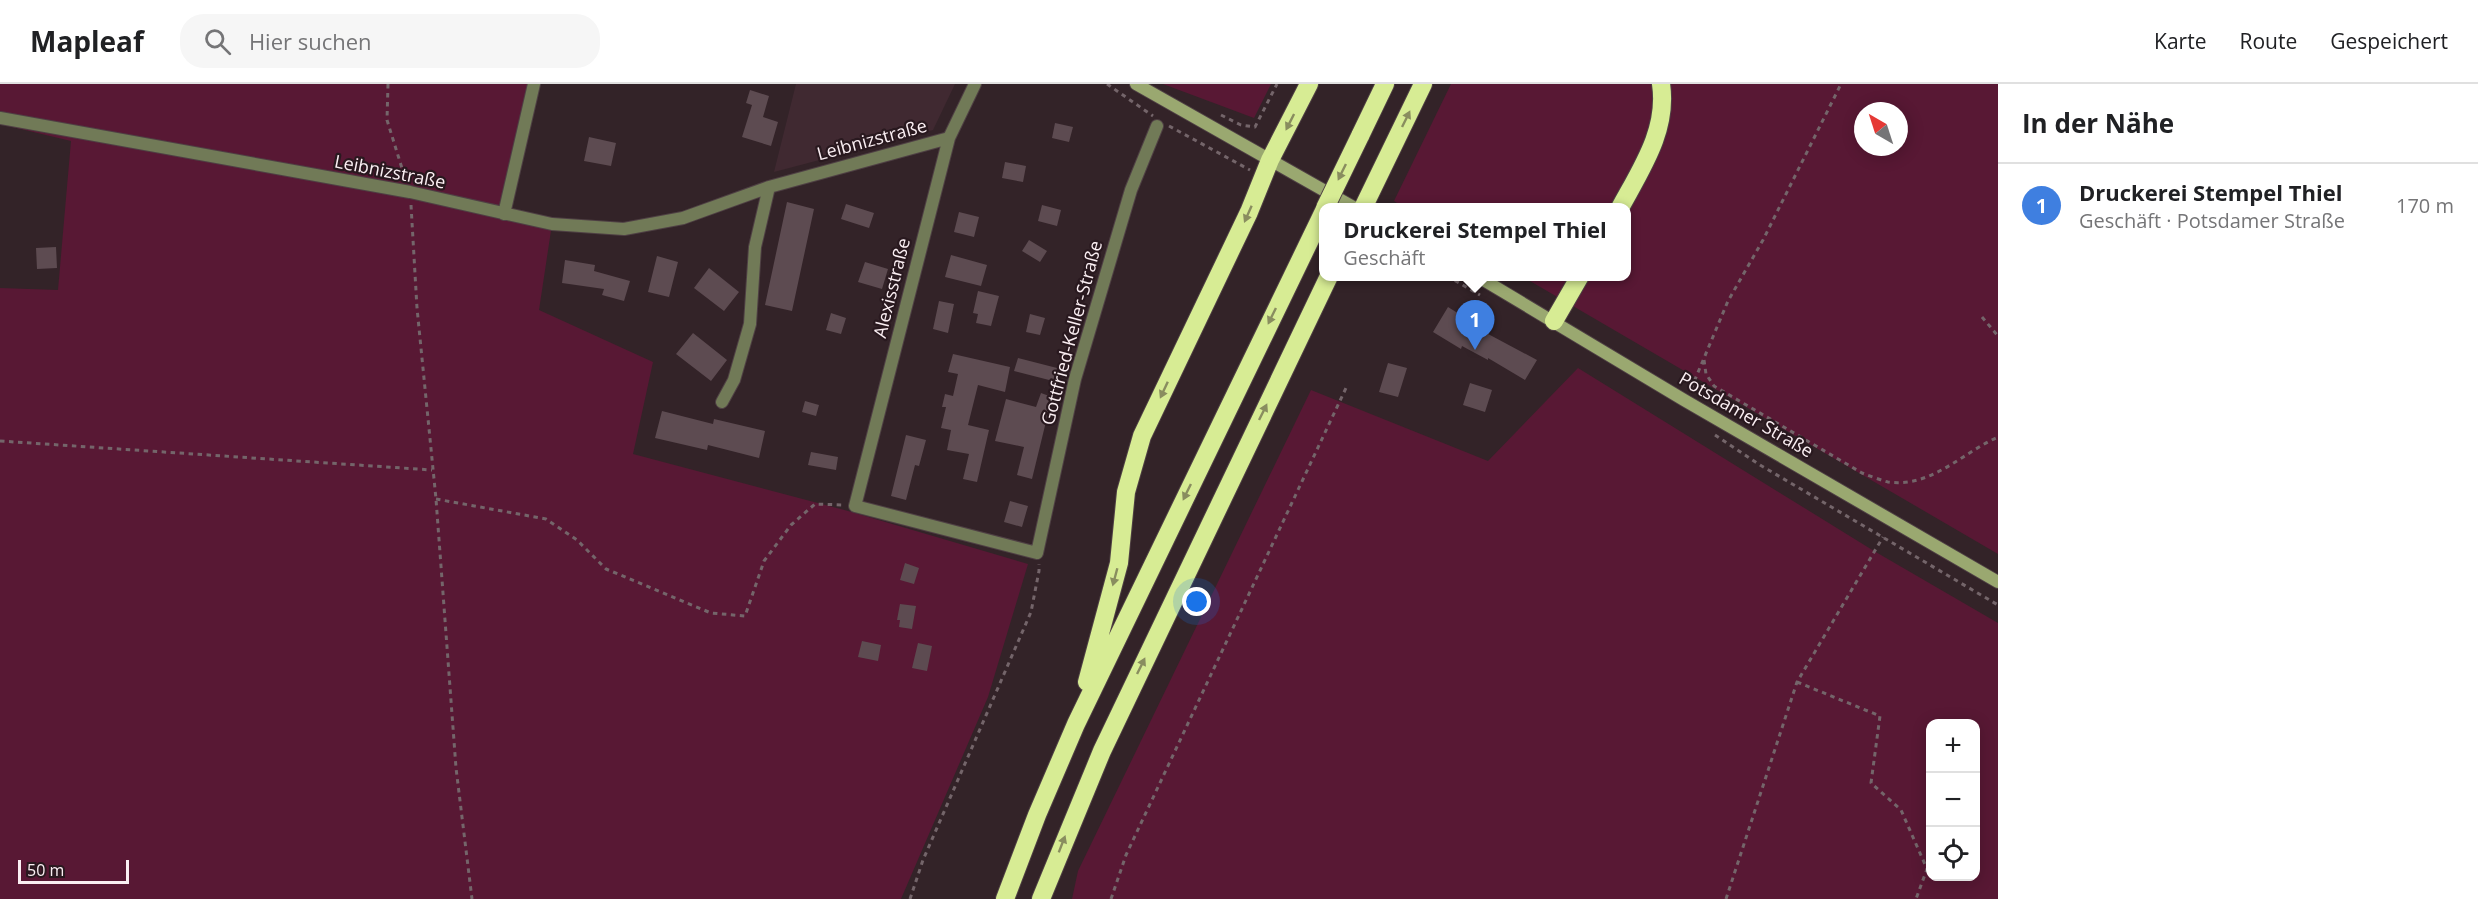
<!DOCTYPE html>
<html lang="de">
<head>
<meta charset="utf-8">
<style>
  :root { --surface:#fff; --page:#f6f6f6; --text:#202124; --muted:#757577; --line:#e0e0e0; --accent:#0f766e }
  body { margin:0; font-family:"Open Sans",sans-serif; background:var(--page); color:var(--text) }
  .controls { position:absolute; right:18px; bottom:18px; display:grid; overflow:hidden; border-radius:12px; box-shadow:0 3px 15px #0003 }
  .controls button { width:54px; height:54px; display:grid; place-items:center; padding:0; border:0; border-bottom:2px solid var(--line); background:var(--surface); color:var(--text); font:30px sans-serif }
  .compass { position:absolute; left:1854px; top:18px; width:54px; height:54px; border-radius:50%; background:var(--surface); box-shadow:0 3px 15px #0003; rotate:321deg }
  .scale { position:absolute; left:18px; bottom:15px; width:111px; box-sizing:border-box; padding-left:6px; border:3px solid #fbeff3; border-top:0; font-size:16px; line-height:21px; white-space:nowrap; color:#fbeff3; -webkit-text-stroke:4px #29191f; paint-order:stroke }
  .you { position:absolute; left:1197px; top:518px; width:21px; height:21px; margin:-15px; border:4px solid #fff; border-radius:50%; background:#1a73e8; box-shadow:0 0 0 9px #1a73e833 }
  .badge { display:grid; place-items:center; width:39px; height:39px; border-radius:50%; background:var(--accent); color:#fff; font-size:20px; font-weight:700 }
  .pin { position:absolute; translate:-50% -50px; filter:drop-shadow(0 2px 3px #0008) }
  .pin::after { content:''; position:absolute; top:32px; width:21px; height:18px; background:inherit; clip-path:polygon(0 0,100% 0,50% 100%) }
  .popup { position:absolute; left:1319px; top:119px; width:312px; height:78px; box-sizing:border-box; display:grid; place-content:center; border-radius:12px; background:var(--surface); filter:drop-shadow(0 2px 4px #0005); font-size:20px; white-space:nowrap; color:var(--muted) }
  .popup b { font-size:22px; color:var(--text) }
  .popup::after { content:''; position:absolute; left:50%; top:100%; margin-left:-12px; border:12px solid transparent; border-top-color:var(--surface) }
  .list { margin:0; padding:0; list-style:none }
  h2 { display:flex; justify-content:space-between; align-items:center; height:78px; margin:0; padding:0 24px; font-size:26px }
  h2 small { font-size:20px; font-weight:400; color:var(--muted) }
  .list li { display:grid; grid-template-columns:39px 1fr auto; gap:18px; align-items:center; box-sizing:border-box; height:84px; padding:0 24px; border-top:2px solid var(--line) }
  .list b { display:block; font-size:22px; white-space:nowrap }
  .list p { margin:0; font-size:20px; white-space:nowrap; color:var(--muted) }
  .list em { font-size:20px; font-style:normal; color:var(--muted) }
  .icon { flex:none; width:33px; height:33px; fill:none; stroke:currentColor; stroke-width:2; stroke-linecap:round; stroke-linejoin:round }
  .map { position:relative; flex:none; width:1998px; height:815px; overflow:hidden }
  header { display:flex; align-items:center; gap:36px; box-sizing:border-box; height:84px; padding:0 30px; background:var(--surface); border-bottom:2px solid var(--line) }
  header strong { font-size:28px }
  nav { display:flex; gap:33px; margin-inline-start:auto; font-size:21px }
  .search { width:420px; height:54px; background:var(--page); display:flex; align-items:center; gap:15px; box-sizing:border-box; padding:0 21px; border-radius:24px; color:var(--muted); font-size:22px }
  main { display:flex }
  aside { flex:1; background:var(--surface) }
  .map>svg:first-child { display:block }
</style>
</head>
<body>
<header>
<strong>Mapleaf</strong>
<div class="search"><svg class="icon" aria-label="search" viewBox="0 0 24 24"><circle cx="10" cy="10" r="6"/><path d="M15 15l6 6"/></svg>Hier suchen</div>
<nav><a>Karte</a><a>Route</a><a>Gespeichert</a></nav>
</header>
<main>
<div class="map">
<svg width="1998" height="815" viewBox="0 0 1998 815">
  <rect width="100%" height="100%" fill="#332328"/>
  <!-- built -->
  <path fill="#402931" d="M796 0H955L933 46 774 88Z"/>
  <!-- green -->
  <path fill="#581834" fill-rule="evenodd" d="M0 0H534L504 130 552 140 539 226 653 278 633 370 848 427 1028 480 988 613 901 815H0V204L58 206 71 57 0 40Z
    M1163 0H1271L1254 34Z
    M1451 0H1998V470L1523 193 1627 192V124H1405L1394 117ZM1863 27H1899V63H1863Z
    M1578 284 1874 467 1998 539V815H1072L1078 787 1311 306 1488 377ZM1930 640H1976V792H1930Z"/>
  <!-- building -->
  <path fill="#5d4b51" d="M750 6 769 12 763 33 778 38 771 62 742 53 752 21 746 19Z
    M1055 39 1073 43 1069 58 1052 54Z
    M589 53 616 59 611 82 584 77Z
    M1005 78 1026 82 1023 98 1002 94Z
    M787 118 814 125 792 227 765 221Z
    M846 120 874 129 869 144 841 135Z
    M1042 121 1061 126 1057 142 1038 137Z
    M959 128 979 133 974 153 954 148Z
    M1029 156 1047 167 1040 178 1022 167Z
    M56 163 57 184 37 185 36 164Z
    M951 171 987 181 981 202 945 193Z
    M657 172 678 178 669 213 648 208Z
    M565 176 595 181 594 187 630 197 624 217 602 211 604 205 562 199Z
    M865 178 888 185 882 205 858 198Z
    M709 184 739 208 724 227 694 204Z
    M978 207 999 212 991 242 976 239 978 230 973 229Z
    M939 217 954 220 948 249 933 245Z
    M1448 223 1464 233 1462 236 1537 276 1525 296 1488 274V276L1462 262 1461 265 1433 248Z
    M831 229 846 234 841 250 826 246Z
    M1030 230 1045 234 1040 251 1026 248Z
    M693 249 727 276 711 297 676 270Z
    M953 270 1010 283 1005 308 978 301 968 341 989 346 977 398 963 395 969 370 947 366 951 346 941 344 946 323H942L945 310 953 312 958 290 948 288Z
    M1018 274 1057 284 1053 297 1014 287Z
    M1388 279 1407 284 1398 313 1379 308Z
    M1470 299 1492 306 1485 328 1463 321Z
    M1041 309 1052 313 1032 395 1017 391 1024 363 995 357 1006 315 1036 323Z
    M805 317 819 321 816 332 802 328Z
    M662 327 713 340 714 335 765 347 759 374 708 361 707 366 655 354Z
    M906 351 926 356 919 382 915 381 906 416 891 412Z
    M811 368 838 373 836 386 808 381Z
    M1010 417 1028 422 1022 443 1004 438Z
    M905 479 919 484 914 500 900 496Z
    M900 520 916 522 912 545 899 543 900 536H897Z
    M862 557 881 561 878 577 858 573Z
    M918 559 932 562 927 587 912 584Z"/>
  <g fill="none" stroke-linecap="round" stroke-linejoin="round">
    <defs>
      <path id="minor" d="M975 0 949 54 855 422 1037 469 1075 295 1131 106 1157 42
        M0 34 410 108 552 140 624 145 683 134 769 103 949 54
        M504 130 534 0
        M722 318 734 296 750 240 755 163 769 103"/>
      <path id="secondary" d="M1136 0 1355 124
        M1477 192 1684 316 1998 498"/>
      <path id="motorway" d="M1360 52 1385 0
        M1363 124 1423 0
        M1620 124C1641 85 1668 46 1661 0
        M1554 237 1580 192
        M1087 598 1119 479 1126 408 1142 352 1249 128 1270 76 1309 0
        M1005 815 1037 731 1076 640 1324 127
        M1041 815 1102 667 1329 192"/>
    </defs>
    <!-- minor casing -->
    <use href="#minor" stroke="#4f4044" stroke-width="14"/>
    <!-- secondary casing -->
    <use href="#secondary" stroke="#4f4044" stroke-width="14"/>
    <!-- motorway casing -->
    <use href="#motorway" stroke="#4f4044" stroke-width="20"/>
    <!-- path -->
    <path stroke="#74656a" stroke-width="3" stroke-dasharray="4.5 4.5" stroke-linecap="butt" d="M388 0 387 36 405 94
      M1107 0 1153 32
      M1221 31 1241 41 1255 43 1277 0
      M1169 42 1250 86
      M411 121 417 224 436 415 456 684 472 815
      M1447 192 1480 211
      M1982 233 1998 252
      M1704 276 1706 290 1714 302 1862 389C1870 392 1880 396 1888 398 1931 404 1962 369 1998 353
      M1691 305 1728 217 1763 156 1841 0
      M1715 351 1760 381 1998 521
      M0 357 432 386
      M436 415 546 435 577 456 606 485 711 529 745 532 764 477 791 441 815 420 844 421
      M1797 598 1880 632 1871 699 1901 726 1927 785 1916 815
      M910 815 923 776 1031 528 1039 487V480
      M1111 815 1126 771 1346 304
      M1726 815 1797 598 1883 453"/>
    <!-- minor -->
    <use href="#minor" stroke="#717a57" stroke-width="12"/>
    <!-- secondary -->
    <use href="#secondary" stroke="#9aa870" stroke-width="12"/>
    <!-- motorway -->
    <use href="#motorway" stroke="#d7ec94" stroke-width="18"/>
    <defs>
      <path id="motorway-bridge" d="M1325 124 1360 52"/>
    </defs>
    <!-- motorway-bridge casing -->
    <use href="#motorway-bridge" stroke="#4f4044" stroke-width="20" stroke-linecap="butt"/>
    <!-- motorway-bridge -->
    <use href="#motorway-bridge" stroke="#d7ec94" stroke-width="18"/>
  </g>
  <!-- one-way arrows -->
  <defs><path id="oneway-solid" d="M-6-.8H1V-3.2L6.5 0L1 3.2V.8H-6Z" transform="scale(1.5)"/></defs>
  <g fill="#898d5f">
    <use href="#oneway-solid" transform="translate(1406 35) rotate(-64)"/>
    <use href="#oneway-solid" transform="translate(1290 38) rotate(117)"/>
    <use href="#oneway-solid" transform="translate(1342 88) rotate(116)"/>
    <use href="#oneway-solid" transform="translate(1248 130) rotate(114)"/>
    <use href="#oneway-solid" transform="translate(1272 232) rotate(116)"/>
    <use href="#oneway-solid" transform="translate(1164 306) rotate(115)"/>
    <use href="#oneway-solid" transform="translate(1263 328) rotate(-64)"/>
    <use href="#oneway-solid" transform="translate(1187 408) rotate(116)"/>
    <use href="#oneway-solid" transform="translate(1115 493) rotate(105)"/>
    <use href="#oneway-solid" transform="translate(1141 582) rotate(-64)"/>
    <use href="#oneway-solid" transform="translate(1062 760) rotate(-69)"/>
  </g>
  <g text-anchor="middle" stroke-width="4.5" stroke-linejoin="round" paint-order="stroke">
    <!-- street labels -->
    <g font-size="18" fill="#fbeff3" stroke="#29191f">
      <text transform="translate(872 56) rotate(-15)" y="6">Leibnizstraße</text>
      <text transform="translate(390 88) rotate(11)" y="6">Leibnizstraße</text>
      <text transform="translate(892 204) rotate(-76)" y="6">Alexisstraße</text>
      <text transform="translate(1072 249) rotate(-75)" y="6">Gottfried-Keller-Straße</text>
      <text transform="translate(1746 331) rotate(30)" y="6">Potsdamer Straße</text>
    </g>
  </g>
</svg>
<div class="controls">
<button>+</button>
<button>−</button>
<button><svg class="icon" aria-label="locate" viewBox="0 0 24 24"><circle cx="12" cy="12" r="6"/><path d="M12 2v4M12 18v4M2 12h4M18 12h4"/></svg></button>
</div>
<svg class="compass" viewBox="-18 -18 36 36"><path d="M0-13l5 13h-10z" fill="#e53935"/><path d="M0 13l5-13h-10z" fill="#757577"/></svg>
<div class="scale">50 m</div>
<div class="you"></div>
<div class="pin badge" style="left:1475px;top:266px;background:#3f7fe0">1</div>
<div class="popup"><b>Druckerei Stempel Thiel</b>Geschäft</div>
</div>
<aside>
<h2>In der Nähe<small></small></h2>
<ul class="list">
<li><span class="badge" style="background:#3f7fe0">1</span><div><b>Druckerei Stempel Thiel</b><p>Geschäft · Potsdamer Straße</p></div><em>170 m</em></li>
</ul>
</aside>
</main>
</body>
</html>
